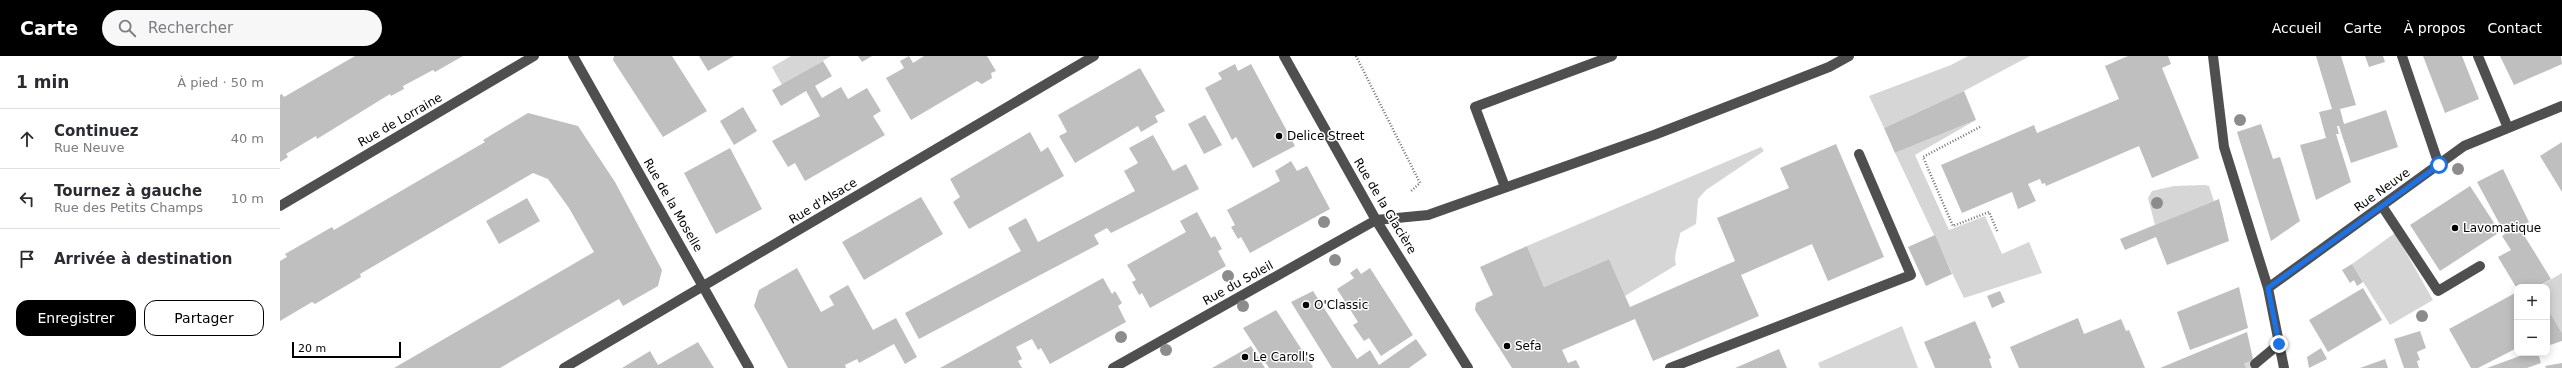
<!DOCTYPE html>
<html lang="fr">
<head>
<meta charset="utf-8">
<style>
  :root { --surface:#fff; --page:#f7f7f7; --text:#2b2b33; --muted:#7c7c81; --line:#e1e1e2; --accent:#000 }
  body { margin:0; font-family:"DejaVu Sans",sans-serif; background:var(--page); color:var(--text) }
  .controls { position:absolute; right:12px; bottom:12px; display:grid; overflow:hidden; border-radius:8px; box-shadow:0 2px 10px #0003 }
  .controls button { width:36px; height:36px; display:grid; place-items:center; padding:0; border:0; border-bottom:1px solid var(--line); background:var(--surface); color:var(--text); font:20px sans-serif }
  .scale { position:absolute; left:12px; bottom:10px; width:109px; box-sizing:border-box; padding-left:4px; border:2px solid #000; border-top:0; font-size:11px; line-height:14px; white-space:nowrap; color:#000; -webkit-text-stroke:3px #fff; paint-order:stroke }
  .stop { position:absolute; width:12px; height:12px; margin:-9px; border:3px solid #1a73e8; border-radius:50%; background:#fff }
  .stop.end { background:#1a73e8; border-color:#fff; box-shadow:0 1px 4px #0008 }
  .list { margin:0; padding:0; list-style:none }
  h2 { display:flex; justify-content:space-between; align-items:center; height:52px; margin:0; padding:0 16px; font-size:17px }
  h2 small { font-size:13px; font-weight:400; color:var(--muted) }
  .list li { display:grid; grid-template-columns:26px 1fr auto; gap:12px; align-items:center; box-sizing:border-box; height:60px; padding:0 16px; border-top:1px solid var(--line) }
  .list b { display:block; font-size:15px; white-space:nowrap }
  .list p { margin:0; font-size:13px; white-space:nowrap; color:var(--muted) }
  .list em { font-size:13px; font-style:normal; color:var(--muted) }
  .actions { display:flex; gap:8px; padding:12px 16px }
  .actions a { flex:1; padding:9px 0; border:1px solid var(--accent); border-radius:12px; text-align:center; font-size:14px; color:var(--accent) }
  .actions .main { background:var(--accent); color:#fff }
  .icon { flex:none; width:22px; height:22px; fill:none; stroke:currentColor; stroke-width:2; stroke-linecap:round; stroke-linejoin:round }
  .map { position:relative; flex:none; width:2282px; height:312px; overflow:hidden }
  header { display:flex; align-items:center; gap:24px; box-sizing:border-box; height:56px; padding:0 20px; background:var(--accent); color:#fff }
  header strong { font-size:19px }
  nav { display:flex; gap:22px; margin-inline-start:auto; font-size:14px }
  .search { width:280px; height:36px; background:var(--page); display:flex; align-items:center; gap:10px; box-sizing:border-box; padding:0 14px; border-radius:22px; color:var(--muted); font-size:15px }
  main { display:flex }
  aside { flex:1; background:var(--surface) }
  .map>svg:first-child { display:block }
</style>
</head>
<body>
<header>
<strong>Carte</strong>
<div class="search"><svg class="icon" aria-label="search" viewBox="0 0 24 24"><circle cx="10" cy="10" r="6"/><path d="M15 15l6 6"/></svg>Rechercher</div>
<nav><a>Accueil</a><a>Carte</a><a>À propos</a><a>Contact</a></nav>
</header>
<main>
<aside>
<h2>1 min<small>À pied · 50 m</small></h2>
<ul class="list">
<li><svg class="icon" aria-label="ahead" viewBox="0 0 24 24"><path d="M12 20V5M6 11l6-6 6 6"/></svg><div><b>Continuez</b><p>Rue Neuve</p></div><em>40 m</em></li>
<li><svg class="icon" aria-label="left" viewBox="0 0 24 24"><path d="M17 20v-9H6M10 6l-5 5 5 5"/></svg><div><b>Tournez à gauche</b><p>Rue des Petits Champs</p></div><em>10 m</em></li>
<li><svg class="icon" aria-label="arrive" viewBox="0 0 24 24"><path d="M6 21V4h12l-3 4 3 4H6"/></svg><div><b>Arrivée à destination</b></div></li>
</ul>
<div class="actions"><a class="main">Enregistrer</a><a>Partager</a></div>
</aside>
<div class="map">
<svg width="2282" height="312" viewBox="0 0 2282 312">
  <rect width="100%" height="100%" fill="#fff"/>
  <!-- green -->
  <path fill="#d6d6d6" d="M511 0H551L502 29 492 11Z
    M1688 0H1750L1684 35 1604 72 1589 40 1671 9Z
    M1696 64 1635 99 1669 174 1705 160 1722 198 1749 186 1762 217 1684 242 1615 97Z
    M1481 91 1484 95 1426 134 1418 143 1416 168 1400 177C1399 189 1393 197 1396 209L1345 240 1329 203 1264 231 1247 190Z
    M1925 129 1929 130 1934 145 1875 169 1868 142 1872 135 1894 130Z
    M2115 177 2153 244 2110 269 2072 208Z
    M2282 217V277L2267 252V231H2258Z
    M1622 270 1638 312H1540L1538 307Z"/>
  <!-- building -->
  <path fill="#bfbfbf" d="M75 0H183L155 16 153 14 123 30 124 33 111 40 110 38 37 83 36 80 6 98 8 101 0 106V39L2 38 4 41Z
    M334 0H392L427 55 383 81 333 4Z
    M419 0H454L428 15Z
    M578 0H592L582 6Z
    M629 0 633 7 644 0H707L716 15 711 17 712 22 702 28 697 25 631 64 606 22 624 12 620 5Z
    M1848 0H1888L1891 8 1882 12 1919 102 1872 122 1859 90 1766 130 1765 127 1762 128 1760 123 1748 128 1756 145 1738 153 1732 136 1682 157 1661 109 1754 69 1757 77 1839 43 1825 10Z
    M2036 0H2061L2076 49 2060 53 2064 68 2106 54 2118 91 2071 107 2059 70H2057L2059 78H2056L2071 126 2036 144 2020 89 2046 82 2039 56 2052 53Z
    M2085 0H2103L2105 6 2089 11Z
    M2143 0H2182L2199 43 2165 57Z
    M2220 0H2281L2282 8 2234 29Z
    M543 5 552 20 535 30 542 42 561 31 568 43 587 32 601 55 593 60 605 79 525 125 515 107 508 111 492 85 540 60 526 35 501 50 492 34Z
    M955 8 958 15 971 8 1015 90 973 112 956 81 952 84 925 32 942 23 938 17Z
    M860 12 885 55 875 60 878 66 861 76 858 70 795 107 779 80 787 76 778 59Z
    M1684 35 1696 64 1615 97 1604 72Z
    M463 51 477 75 454 89 440 65Z
    M248 57 298 70 335 126 382 214 378 230 343 250 339 243 220 312H114L314 196 289 152 268 123 253 117 80 218 81 221 35 248 32 246 0 265V205L7 201 5 198 52 171 54 174 205 86 203 84Z
    M925 59 942 89 924 98 908 68Z
    M1981 68 1993 103 2000 101 2020 165 1991 185 1957 76Z
    M750 76 761 96 768 91 784 120 689 173 673 146 680 141 670 123Z
    M873 79 893 115 906 108 919 133 831 177 827 172 814 179 819 188 639 283 625 257 741 195 728 172 746 162 758 186 855 135 844 115 858 107 849 92Z
    M2282 86V136L2260 100Z
    M1556 88 1604 201 1548 225 1532 188 1461 219 1479 260 1373 305 1355 263 1282 294 1288 307 1296 304 1300 312H1232L1195 254 1196 247 1213 239 1200 211 1247 190 1264 231 1329 203 1350 251 1455 205 1437 162 1509 132 1500 112Z
    M450 92 482 153 436 178 404 117Z
    M1011 105 1017 115 1027 110 1050 153 970 197 961 181 958 183 951 171 955 169 947 154 1000 125 995 115Z
    M2223 113 2249 166 2239 171 2271 223 2257 231H2236L2218 201 2231 194 2222 180 2225 178 2197 126Z
    M2190 130 2220 176 2160 215 2130 169Z
    M641 141 663 178 584 224 562 186Z
    M247 142 260 165 219 188 206 165Z
    M1939 143 1949 185 1887 209 1876 181 1845 194 1840 183Z
    M917 156 931 182 935 180 942 193 938 195 946 210 870 252 862 237 859 239 852 226 856 224 847 209 906 176 900 165Z
    M1655 179 1672 218 1646 230 1628 191Z
    M2072 208 2083 226 2077 230 2074 224 2070 227 2062 214Z
    M517 212 541 256 554 249 549 240 568 229 593 274 616 262 637 301 625 308 614 288 579 307 577 303 565 309 566 312H508L474 250 479 234Z
    M1077 212 1081 218 1090 212 1133 279 1101 300 1089 282 1084 285 1073 269 1078 266 1057 233 1074 222 1070 217Z
    M823 222 832 238 835 235 842 247 838 250 846 266 770 308 761 292 758 294 752 283 736 291 742 303 738 305 742 312H660Z
    M1959 231 1968 272 1910 294 1897 256Z
    M2083 232 2102 264 2048 296 2029 264Z
    M1033 235 1077 303 1090 294 1099 309 1136 283 1147 299 1129 312H1052L1011 246Z
    M1720 235 1725 246 1712 252 1707 240Z
    M2237 236V292L2198 312H2191L2169 273Z
    M2267 252 2282 277V285L2267 290Z
    M996 254 1033 311 1032 312H989L963 272Z
    M1798 262 1804 278 1841 263 1846 275 1849 274 1865 312H1739L1730 291Z
    M1695 265 1711 302 1709 303 1712 312H1655L1644 286Z
    M2140 275 2146 292 2137 296 2140 304 2137 305 2139 312H2124L2114 283Z
    M1967 276 1975 312H1880Z
    M418 286 434 312H342L370 295 378 309Z
    M971 290 985 312H932Z
    M2041 292 2047 303 2029 312 2027 301Z
    M1499 293 1507 312H1455Z
    M2248 297H2258L2261 307 2247 312H2207Z
    M2105 303 2108 312H2080Z
    M2282 307V312H2266L2265 310Z"/>
  <g fill="none" stroke-linecap="round" stroke-linejoin="round">
    <!-- minor-tunnel -->
    <path stroke="#d9d9d9" stroke-width="10" stroke-dasharray="10 5" stroke-linecap="butt" d="M1966 312 1975 308"/>
    <!-- path -->
    <path stroke="#717171" stroke-width="2.5" stroke-dasharray="1 2" stroke-linecap="butt" d="M1076 0 1140 127 1130 136
      M1700 71 1643 101 1673 170 1709 156 1718 177"/>
    <!-- minor -->
    <path stroke="#4f4f4f" stroke-width="10" d="M293 0 469 312
      M1004 0 1096 164 1188 312
      M1933 0 1944 91 1988 232 2004 312
      M2122 0 2159 109
      M2198 0 2228 72
      M1225 131 1195 51 1332 0
      M0 150 254 0
      M2102 150 2158 235 2200 210
      M1988 232 2184 90 2282 50
      M1975 308 1999 288
      M284 312 814 0
      M833 312 1096 164 1148 159 1374 79 1549 11 1569 0
      M1390 312 1631 219 1579 98"/>
  </g>
  <!-- trees -->
  <g fill="#8c8c8c">
    <circle cx="1960" cy="64" r="6"/>
    <circle cx="2178" cy="113" r="6"/>
    <circle cx="1877" cy="147" r="6"/>
    <circle cx="1044" cy="166" r="6"/>
    <circle cx="1055" cy="204" r="6"/>
    <circle cx="948" cy="220" r="6"/>
    <circle cx="963" cy="250" r="6"/>
    <circle cx="2142" cy="260" r="6"/>
    <circle cx="841" cy="281" r="6"/>
    <circle cx="886" cy="294" r="6"/>
  </g>
  <g fill="none" stroke-linecap="round" stroke-linejoin="round">
    <!-- route -->
    <path stroke="#1a73e8" stroke-width="5" d="M1999 288 1988 232 2159 109"/>
  </g>
  <!-- markers -->
  <g fill="#000" stroke="#fff" stroke-width="1.5">
    <circle cx="999" cy="80" r="4"/>
    <circle cx="2175" cy="172" r="4"/>
    <circle cx="1026" cy="249" r="4"/>
    <circle cx="1227" cy="290" r="4"/>
    <circle cx="965" cy="301" r="4"/>
  </g>
  <g text-anchor="middle" stroke-width="3" stroke-linejoin="round" paint-order="stroke">
    <!-- street labels -->
    <g font-size="12" fill="#000" stroke="#fff">
      <text transform="translate(120 64) rotate(-30)" y="4">Rue de Lorraine</text>
      <text transform="translate(2102 134) rotate(-36)" y="4">Rue Neuve</text>
      <text transform="translate(543 145) rotate(-31)" y="4">Rue d'Alsace</text>
      <text transform="translate(393 149) rotate(60)" y="4">Rue de la Moselle</text>
      <text transform="translate(1105 150) rotate(59)" y="4">Rue de la Glacière</text>
      <text transform="translate(958 227) rotate(-29)" y="4">Rue du Soleil</text>
    </g>
    <!-- poi labels -->
    <g font-size="12" fill="#000" stroke="#fff" text-anchor="start">
      <text x="1007" y="84">Delice Street</text>
      <text x="2183" y="176">Lavomatique</text>
      <text x="1034" y="253">O'Classic</text>
      <text x="1235" y="294">Sefa</text>
      <text x="973" y="305">Le Caroll's</text>
    </g>
  </g>
</svg>
<div class="controls">
<button>+</button>
<button>−</button>
</div>
<div class="scale">20 m</div>
<div class="stop" style="left:2159px;top:109px"></div>
<div class="stop end" style="left:1999px;top:288px"></div>
</div>
</main>
</body>
</html>
